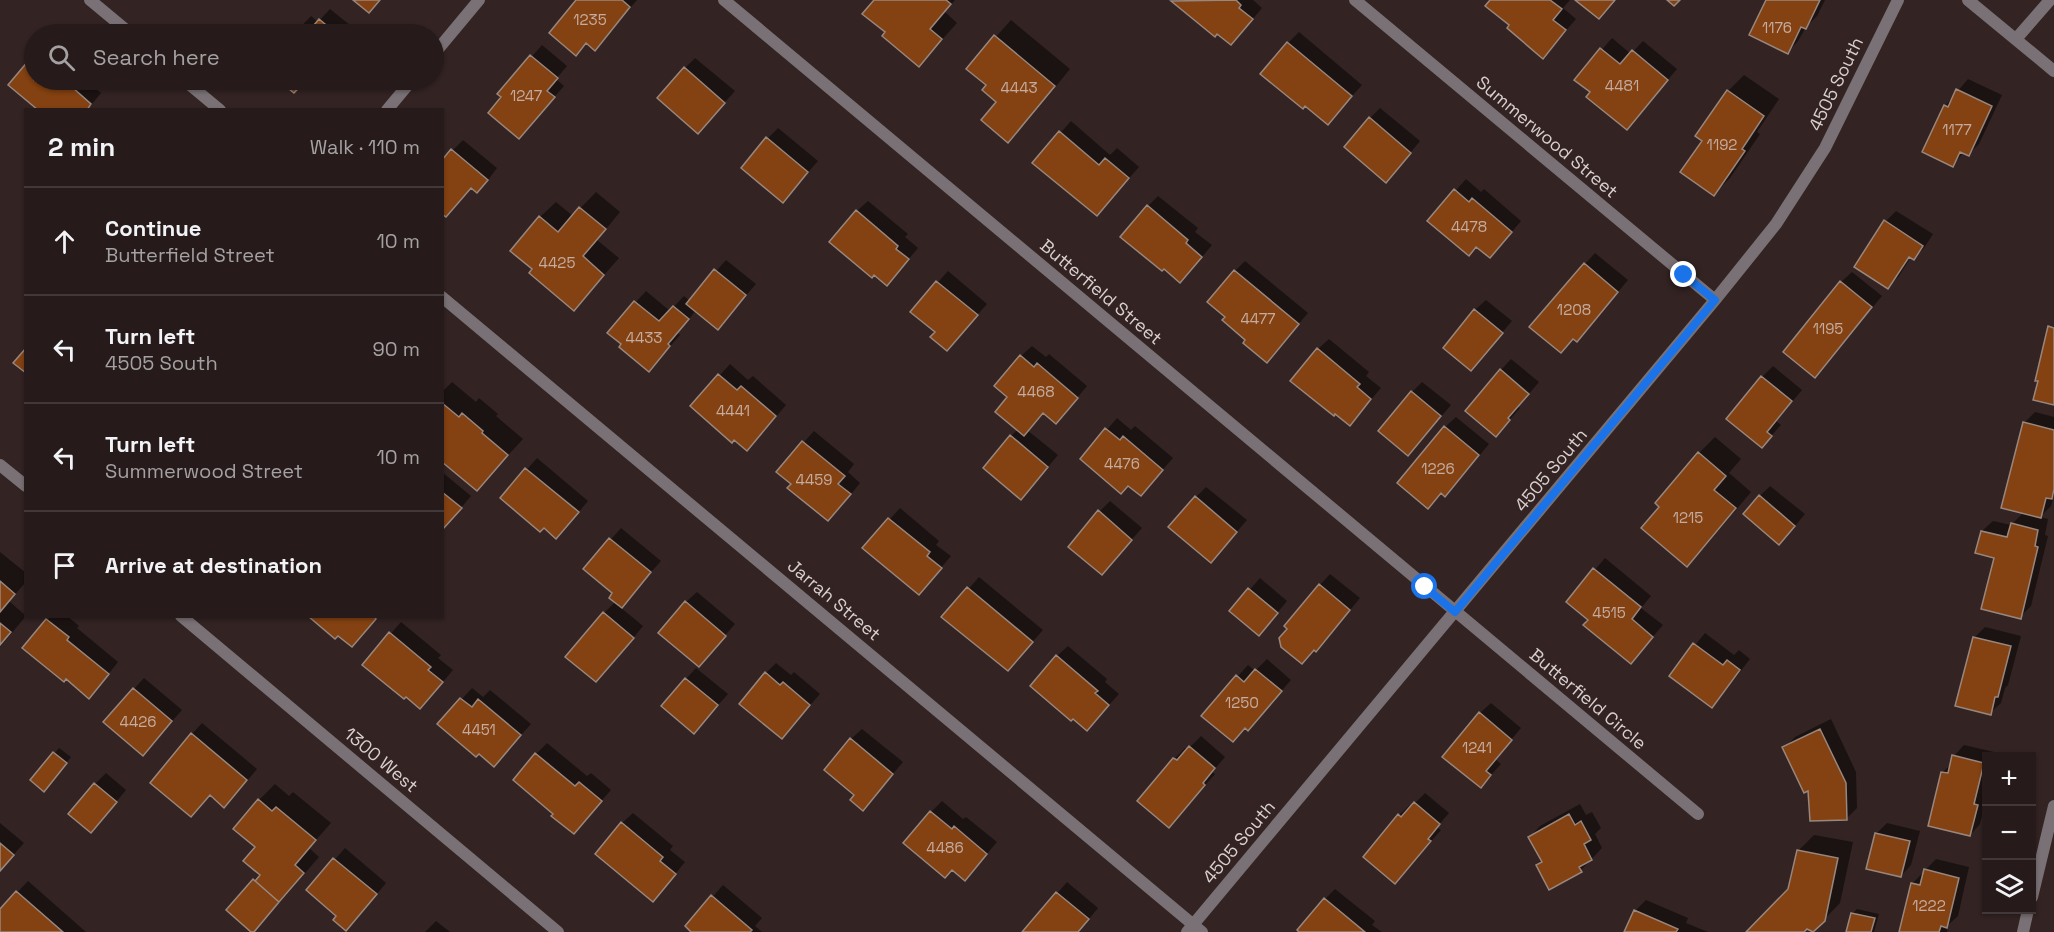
<!DOCTYPE html>
<html lang="en">
<head>
<meta charset="utf-8">
<style>
  :root { --surface:#261a1a; --page:#2e2323; --text:#f1f3f6; --muted:#a4a1a2; --line:#423839 }
  body { margin:0; font-family:"Space Grotesk",sans-serif; background:var(--page); color:var(--text) }
  .controls { position:absolute; right:18px; bottom:18px; display:grid; overflow:hidden; border-radius:0px; box-shadow:0 2px 4px #0004 }
  .controls button { width:54px; height:54px; display:grid; place-items:center; padding:0; border:0; border-bottom:2px solid var(--line); background:var(--surface); color:var(--text); font:30px sans-serif }
  .stop { position:absolute; width:18px; height:18px; margin:-14px; border:4px solid #1a73e8; border-radius:50%; background:#fff }
  .stop.end { background:#1a73e8; border-color:#fff; box-shadow:0 2px 6px #0008 }
  .list { margin:0; padding:0; list-style:none }
  h2 { display:flex; justify-content:space-between; align-items:center; height:78px; margin:0; padding:0 24px; font-size:26px }
  h2 small { font-size:20px; font-weight:400; color:var(--muted) }
  .list li { display:grid; grid-template-columns:39px 1fr auto; gap:18px; align-items:center; box-sizing:border-box; height:108px; padding:0 24px; border-top:2px solid var(--line) }
  .list b { display:block; font-size:22px; white-space:nowrap }
  .list p { margin:0; font-size:20px; white-space:nowrap; color:var(--muted) }
  .list em { font-size:20px; font-style:normal; color:var(--muted) }
  .icon { flex:none; width:33px; height:33px; fill:none; stroke:currentColor; stroke-width:2; stroke-linecap:round; stroke-linejoin:round }
  .map { position:relative; flex:none; width:2054px; height:932px; overflow:hidden }
  .search { position:absolute; background:var(--surface); box-shadow:0 2px 4px #0004; left:24px; top:24px; width:420px; height:66px; display:flex; align-items:center; gap:15px; box-sizing:border-box; padding:0 21px; border-radius:33px; color:var(--muted); font-size:22px }
  .panel { position:absolute; background:var(--surface); box-shadow:0 2px 4px #0004; left:24px; top:108px; width:420px; height:510px; border-radius:0px }
  .map>svg:first-child { display:block }
</style>
</head>
<body>
<div class="map">
<svg width="2054" height="932" viewBox="0 0 2054 932">
  <rect width="100%" height="100%" fill="#332323"/>
  <!-- shadow -->
  <path fill="#0007" d="M578 0H637L595 49 587 42 576 54Z
    M876 0H955L945 12 957 23 919 65 887 32Z
    M1174 0H1253L1262 8 1241 33 1218 32 1215 35Z
    M1492 0H1570L1563 8 1576 19 1543 57 1511 25Z
    M1768 0H1825L1817 16 1806 27 1798 41 1788 52Z
    M330 9 356 30 352 34H294L311 16 318 22Z
    M1011 20 1070 69 1024 125 1008 141 999 102 988 85 968 68Z
    M1299 32 1362 85 1328 123 1288 43Z
    M1612 38 1631 54 1643 41 1677 69 1627 128 1592 92 1576 80Z
    M542 45 567 66 556 79 564 86 519 137 503 97 499 94Z
    M34 56V80H84L101 93 87 110 10 85Z
    M695 58 735 91 698 132 685 68Z
    M1744 75 1779 99 1757 132 1760 134 1730 178 1714 194 1704 140 1697 135 1728 91Z
    M1968 79 2002 95 1979 144 1969 154 1964 152 1953 165 1945 106Z
    M1380 108 1420 141 1396 170 1370 118Z
    M1071 121 1110 155 1117 148 1139 167 1097 214 1034 163Z
    M778 128 818 161 783 201 768 138Z
    M463 140 497 168 488 180 472 187 446 215 453 150Z
    M1466 179 1481 192 1484 189 1521 221 1500 246H1477L1429 221Z
    M596 192 620 212 597 240 619 258 574 309 534 269 540 217 556 202 573 216Z
    M1158 196 1198 228 1195 232 1212 245 1191 270 1148 206Z
    M868 201 908 234 905 237 918 248 897 273 857 211Z
    M1896 211 1933 234 1924 248 1914 258 1911 257 1899 276 1888 287 1886 221Z
    M1595 253 1628 280 1587 329 1574 337 1585 264Z
    M726 260 756 284 718 328 696 310 678 333 680 335 649 370 609 332 646 291 670 311 684 296 690 301Z
    M1245 261 1308 313 1267 361 1227 316 1235 271Z
    M948 271 987 304 947 349 937 332 912 312Z
    M1852 272 1882 296 1815 376 1841 282Z
    M1486 300 1512 321 1471 369 1475 310Z
    M1329 339 1369 372 1366 376 1381 388 1350 424 1318 349Z
    M1032 346 1046 357 1049 354 1087 386 1066 411 1044 412 1027 430 1058 455 1031 487 1011 436 1018 429 1009 397 1021 356Z
    M1511 359 1539 382 1518 407 1520 408 1496 435 1501 370Z
    M730 364 748 380 753 376 786 405 758 438 692 406Z
    M1773 366 1802 390 1776 421 1781 425 1762 446V377Z
    M452 382 476 402 479 398 498 414 496 416 523 439 477 489 442 460V392Z
    M1422 382 1451 405 1418 443 1412 392Z
    M2035 412 2054 417V495L2051 506 2040 517 2048 519 2045 535 2048 536 2031 606 2020 617 1995 557 1982 531 1993 521 2011 525 2024 512V423Z
    M1456 417 1489 444 1456 484 1445 495 1442 492 1428 507 1445 427Z
    M1117 418 1131 430 1135 426 1173 458 1141 494 1129 484 1082 459Z
    M814 431 854 464 848 472 860 483 839 509 793 484 778 471Z
    M1715 437 1741 459 1729 473 1751 492 1703 549 1687 565 1661 507 1699 453Z
    M537 458 588 501 567 526 502 498Z
    M442 472 471 496 442 530Z
    M1770 486 1805 514 1790 532 1760 496Z
    M1206 487 1247 520 1221 550 1196 497Z
    M1110 501 1142 528 1102 573 1099 512Z
    M900 508 939 541 936 545 951 556 929 582 864 548Z
    M621 528 661 561 620 607 643 626 607 670 604 613 616 601 614 593 585 569Z
    M0 552 26 573V582L9 601 26 616 0 647Z
    M1605 558 1651 596 1641 608 1663 625 1631 662 1590 619 1568 601Z
    M1330 574 1360 598 1326 639 1302 662 1320 585Z
    M979 577 1043 630 1008 669 944 617Z
    M1260 578 1287 601 1269 623 1231 611Z
    M697 592 735 624 699 665 686 602Z
    M51 616H67L79 626 77 628 118 662 99 686 66 678 24 648Z
    M401 622 441 655 438 658 453 670 431 696 364 664Z
    M1985 627 2021 636 2008 685 2005 688 2001 703 1990 713 1974 638Z
    M1705 633 1734 655 1739 650 1750 659 1722 695 1712 706 1671 675Z
    M1068 646 1107 679 1105 682 1119 694 1087 729 1057 656Z
    M1267 659 1291 680 1248 729 1246 726 1203 715 1248 665 1255 671Z
    M776 663 791 675 794 672 820 694 782 737 766 673Z
    M696 668 728 694 694 732 686 679Z
    M144 678 182 710 143 754 134 689Z
    M472 688 483 697 490 690 531 724 494 765 439 724Z
    M1491 703 1521 728 1495 759 1501 764 1481 786 1480 713Z
    M1831 719 1856 772 1857 808 1846 819 1809 788 1784 748 1795 737Z
    M202 723 257 769 235 795 210 794 191 815 192 734Z
    M862 729 903 762 863 809 856 795 851 739Z
    M1201 736 1225 757 1212 772 1215 774 1169 826 1139 801 1174 759 1185 748 1187 750Z
    M547 743 587 776 591 773 611 790 574 832 555 813 536 754Z
    M1964 745 1994 752 1993 756H1986V782L1984 794H1986V800L1980 824 1970 835 1942 773 1952 763 1954 756Z
    M59 748 71 757 49 785 32 780Z
    M106 773 126 790 101 820 95 784Z
    M275 784 289 796 293 792 331 823 309 848 319 857 263 921 254 880 260 874 259 800Z
    M1425 793 1449 813 1437 827 1441 830 1395 882 1365 856 1399 815 1410 805 1412 806Z
    M942 801 963 819 966 817 997 842 975 868 931 812Z
    M1580 804 1586 815 1592 812 1601 828 1595 834 1602 848 1581 870 1538 865 1543 860 1530 837 1540 826Z
    M633 813 673 846 670 850 685 862 663 889 622 823Z
    M0 823 24 843 0 870Z
    M1887 823 1920 831 1911 865 1901 876 1876 834Z
    M1814 835 1853 842 1840 903 1812 932 1807 927 1802 932H1748L1790 890 1798 851Z
    M345 848 386 883 357 918 338 915 308 890Z
    M1936 859 1969 867 1958 916 1948 925 1947 932H1901L1912 884Z
    M28 881 86 932H1L0 911Z
    M1067 882 1098 908 1078 932H1024Z
    M723 885 762 918 755 926 762 932H693L687 926Z
    M1335 889 1375 921 1372 925 1382 932H1302L1325 899Z
    M1646 900 1688 918 1686 923 1708 932H1626L1635 911Z
    M1857 909 1879 914 1874 932H1848L1852 914Z
    M436 921 450 932H425Z"/>
  <!-- building -->
  <path fill="#844111" stroke="#98877e" stroke-width="1.5" d="M353 0H380L369 13Z
    M576 0H622L630 7 595 51 586 43 576 56 549 33Z
    M874 0H946L951 4 930 29 942 39 919 67 882 36 885 32 862 14Z
    M1236 0 1241 5 1239 8 1253 19 1231 45 1217 34 1215 37 1171 1Z
    M1490 0H1550L1562 9 1553 20 1566 30 1543 59 1507 28 1509 25 1485 6Z
    M1575 0H1615L1599 19Z
    M1667 0H1680L1674 6Z
    M1766 0H1820L1806 29 1801 27 1788 54 1749 35Z
    M319 19 337 34H292L300 26 308 32Z
    M994 35 1055 86 1008 143 981 120 996 102 982 90 986 85 966 69Z
    M1287 42 1352 96 1328 125 1305 106 1303 109 1260 74Z
    M1600 48 1620 64 1632 50 1668 80 1627 130 1586 97 1590 92 1574 80Z
    M34 54V80H64L91 104 87 110H38L8 85Z
    M530 55 558 78 547 91 555 97 519 139 488 113 501 97 497 94Z
    M684 67 725 103 698 134 657 98Z
    M278 80H306L294 93Z
    M1956 89 1992 106 1969 156 1960 152 1953 167 1922 152 1944 105 1948 107Z
    M1727 90 1764 116 1742 149 1745 151 1714 196 1680 172 1702 141 1695 136Z
    M1369 117 1411 153 1386 183 1344 147Z
    M1059 131 1099 165 1105 158 1129 178 1097 216 1032 163Z
    M766 137 808 172 783 203 741 168Z
    M451 149 488 180 477 193 471 188 446 217 442 214V160Z
    M1454 189 1469 202 1472 198 1512 232 1490 258 1476 247 1469 256 1427 221Z
    M1147 205 1188 240 1186 243 1202 257 1180 283 1164 269 1162 271 1120 237Z
    M579 207 606 229 583 256 604 275 574 311 529 273 532 269 510 251 539 216 558 232Z
    M856 210 898 246 896 249 909 259 887 286 874 275 872 278 829 242Z
    M1884 220 1923 246 1914 260 1909 257 1888 289 1854 267Z
    M1584 263 1618 292 1577 342 1573 339 1561 353 1529 327Z
    M714 269 746 295 718 330 686 304Z
    M1234 270 1299 324 1267 363 1243 343 1245 340 1222 320 1225 317 1207 302Z
    M936 281 978 315 947 351 930 337 935 332 910 312Z
    M1840 281 1872 307 1815 378 1783 352Z
    M634 301 659 321 673 306 689 319 668 344 670 346 649 372 619 347 621 344 607 333Z
    M1474 309 1503 333 1471 371 1443 348Z
    M2048 326 2054 328V405L2033 400 2038 381H2035Z
    M26 348V373L13 363Z
    M1317 348 1360 384 1357 387 1371 399 1350 426 1335 414 1334 416 1290 381Z
    M1020 355 1034 367 1037 363 1078 398 1056 424 1043 413 1024 436 995 412 1007 397 994 386Z
    M1500 369 1529 394 1508 418 1510 420 1496 437 1465 411Z
    M718 374 737 390 741 386 776 416 747 451 734 440 732 443 690 406Z
    M1761 376 1792 401 1767 432 1772 436 1762 448 1726 419Z
    M1411 391 1441 416 1408 456 1378 431Z
    M442 403 459 417 462 413 483 431 482 433 508 455 477 491 442 462Z
    M2023 422 2054 430V489L2052 499 2046 498 2041 518 2001 508Z
    M1444 426 1479 455 1445 497 1441 493 1428 509 1397 483Z
    M1105 428 1120 440 1123 436 1163 470 1141 496 1128 486 1121 494 1080 459Z
    M1010 435 1048 467 1021 500 983 468Z
    M802 441 845 476 838 484 851 494 828 521 787 488 791 484 776 472Z
    M1698 452 1726 476 1714 490 1736 508 1687 567 1641 528 1659 507 1655 503Z
    M525 468 579 512 556 539 544 528 540 532 500 498Z
    M442 492 462 508 442 530Z
    M1759 495 1795 526 1779 545 1743 514Z
    M1195 496 1237 532 1211 563 1168 527Z
    M1098 510 1132 540 1102 575 1068 547Z
    M888 518 930 552 927 556 942 568 919 595 862 548Z
    M2011 523 2038 530 2035 546 2038 547 2021 619 1981 609 1994 558 1975 553 1981 531 2007 537Z
    M609 538 651 572 622 608 609 598 612 593 583 569Z
    M1593 568 1641 607 1632 619 1653 637 1631 664 1583 625 1588 620 1566 602Z
    M0 581 15 594 0 612Z
    M1319 584 1350 610 1316 652 1314 650 1302 664 1281 647 1279 638 1287 629 1284 626Z
    M967 587 1033 642 1008 671 941 617Z
    M1248 588 1278 613 1259 636 1229 611Z
    M685 601 726 636 699 667 658 633Z
    M603 612 634 638 596 682 565 657Z
    M308 616H374L376 619 352 647 338 636 335 639Z
    M46 619 69 637 67 640 109 674 89 699 66 679 64 682 22 648Z
    M0 623 11 632 0 645Z
    M389 632 431 667 428 670 443 682 420 709 406 697 404 699 362 665Z
    M1973 637 2011 646 1998 697H1995L1991 715 1955 706Z
    M1693 643 1723 665 1727 660 1740 670 1712 708 1669 676Z
    M1056 655 1098 691 1095 693 1109 705 1087 731 1073 719 1071 721 1030 686Z
    M1255 669 1282 691 1248 731 1245 728 1233 742 1201 716 1236 675 1244 682Z
    M765 672 780 685 783 682 810 705 782 739 739 704Z
    M685 678 718 705 694 734 661 706Z
    M133 688 172 721 143 756 103 722Z
    M460 698 472 707 478 699 521 735 494 767 479 754 476 757 437 724Z
    M1479 712 1512 740 1486 771 1491 775 1481 788 1442 757Z
    M1820 729 1846 783 1847 820 1810 821 1808 791 1804 793 1782 747Z
    M191 733 247 780 224 808 210 795 191 817 150 783Z
    M850 738 893 774 863 811 850 800 854 795 824 770Z
    M1189 746 1215 768 1203 783 1205 785 1169 828 1137 801 1173 758 1177 760Z
    M53 752 67 763 44 792 30 780Z
    M535 753 575 786 579 782 602 801 574 834 551 816 553 814 513 780Z
    M1952 755 1984 763 1974 804 1978 805 1970 836 1928 826 1941 772 1948 773Z
    M94 783 117 802 91 833 68 814Z
    M258 799 272 811 276 807 316 840 295 865 304 873 279 902 255 881 260 875 243 861 255 847 233 829Z
    M1414 802 1440 824 1428 839 1431 841 1395 884 1363 857 1398 814 1401 817Z
    M930 811 952 829 954 826 987 854 965 881 952 870 945 878 903 843Z
    M1569 814 1575 825 1581 821 1591 840 1584 844 1592 860 1579 867 1582 872 1549 890 1536 865 1542 862 1528 837Z
    M621 822 663 857 660 861 676 874 653 902 595 854Z
    M1875 833 1910 841 1901 877 1866 869Z
    M0 843 14 855 0 871Z
    M1797 850 1838 858 1825 921 1813 932 1807 929 1804 932H1746L1788 889Z
    M333 858 377 894 346 931 333 920 336 916 306 890Z
    M1924 869 1959 878 1947 928 1941 926 1939 932H1899L1911 883 1920 885Z
    M253 879 279 902 254 932H251L226 910Z
    M16 891 63 932H0V909Z
    M1056 892 1089 919 1078 932H1022Z
    M711 895 752 930 750 932H691L685 926Z
    M1324 898 1365 932H1299L1297 930Z
    M1634 910 1678 929 1676 932H1624Z
    M1851 913 1875 918 1871 932H1846Z"/>
  <g fill="none" stroke-linecap="round" stroke-linejoin="round">
    <!-- lane -->
    <path stroke="#797175" stroke-width="12" d="M2016 39 2050 0"/>
    <!-- street -->
    <path stroke="#797175" stroke-width="12" d="M90 0 131 34
      M724 0 1698 814
      M1355 0 1715 300
      M1968 0 2054 71
      M434 54 479 0
      M184 80 220 110
      M387 110 412 80
      M442 297 1202 932
      M0 465 26 486
      M181 616 558 932
      M2032 897 2054 806
      M1187 932 1715 300 1776 224 1825 148 1898 0
      M2023 932 2028 910"/>
  </g>
  <g fill="none" stroke-linecap="round" stroke-linejoin="round">
    <!-- route -->
    <path stroke="#1a73e8" stroke-width="8" d="M1425 587 1455 612 1715 300 1684 275"/>
  </g>
  <g text-anchor="middle" stroke-width="6" stroke-linejoin="round" paint-order="stroke">
    <!-- number labels -->
    <g font-size="15" fill="#c4aca0">
      <text x="590" y="25">1235</text>
      <text x="1777" y="33">1176</text>
      <text x="1622" y="91">4481</text>
      <text x="1019" y="93">4443</text>
      <text x="526" y="101">1247</text>
      <text x="1957" y="135">1177</text>
      <text x="1722" y="150">1192</text>
      <text x="1469" y="232">4478</text>
      <text x="557" y="268">4425</text>
      <text x="1574" y="315">1208</text>
      <text x="1258" y="324">4477</text>
      <text x="1828" y="334">1195</text>
      <text x="644" y="343">4433</text>
      <text x="1036" y="397">4468</text>
      <text x="733" y="416">4441</text>
      <text x="1122" y="469">4476</text>
      <text x="1438" y="474">1226</text>
      <text x="814" y="485">4459</text>
      <text x="1688" y="523">1215</text>
      <text x="1609" y="618">4515</text>
      <text x="1242" y="708">1250</text>
      <text x="138" y="727">4426</text>
      <text x="479" y="735">4451</text>
      <text x="1477" y="753">1241</text>
      <text x="945" y="853">4486</text>
      <text x="1929" y="911">1222</text>
    </g>
    <!-- street labels -->
    <g font-size="18" fill="#dacfcf" stroke="#332323">
      <text transform="translate(1836 84) rotate(-64)" y="6">4505 South</text>
      <text transform="translate(1547 137) rotate(40)" y="6">Summerwood Street</text>
      <text transform="translate(1101 292) rotate(40)" y="6">Butterfield Street</text>
      <text transform="translate(1551 470) rotate(-50)" y="6">4505 South</text>
      <text transform="translate(834 600) rotate(40)" y="6">Jarrah Street</text>
      <text transform="translate(1588 699) rotate(40)" y="6">Butterfield Circle</text>
      <text transform="translate(381 760) rotate(40)" y="6">1300 West</text>
      <text transform="translate(1239 842) rotate(-50)" y="6">4505 South</text>
    </g>
  </g>
</svg>
<div class="controls">
<button>+</button>
<button>−</button>
<button><svg class="icon" aria-label="layers" viewBox="0 0 24 24"><path d="M12 4l9 5-9 5-9-5zM3 14l9 5 9-5"/></svg></button>
</div>
<div class="stop" style="left:1425px;top:587px"></div>
<div class="stop end" style="left:1684px;top:275px"></div>
<div class="search"><svg class="icon" aria-label="search" viewBox="0 0 24 24"><circle cx="10" cy="10" r="6"/><path d="M15 15l6 6"/></svg>Search here</div>
<section class="panel">
<h2>2 min<small>Walk · 110 m</small></h2>
<ul class="list">
<li><svg class="icon" aria-label="ahead" viewBox="0 0 24 24"><path d="M12 20V5M6 11l6-6 6 6"/></svg><div><b>Continue</b><p>Butterfield Street</p></div><em>10 m</em></li>
<li><svg class="icon" aria-label="left" viewBox="0 0 24 24"><path d="M17 20v-9H6M10 6l-5 5 5 5"/></svg><div><b>Turn left</b><p>4505 South</p></div><em>90 m</em></li>
<li><svg class="icon" aria-label="left" viewBox="0 0 24 24"><path d="M17 20v-9H6M10 6l-5 5 5 5"/></svg><div><b>Turn left</b><p>Summerwood Street</p></div><em>10 m</em></li>
<li><svg class="icon" aria-label="arrive" viewBox="0 0 24 24"><path d="M6 21V4h12l-3 4 3 4H6"/></svg><div><b>Arrive at destination</b></div></li>
</ul>
</section>
</div>
</body>
</html>
